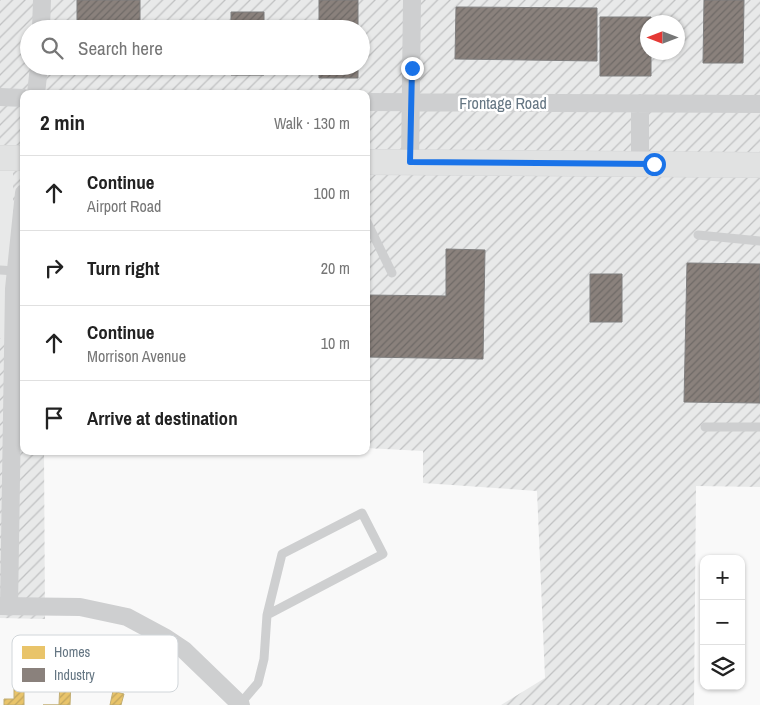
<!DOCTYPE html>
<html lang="en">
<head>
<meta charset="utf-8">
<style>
  :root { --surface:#fff; --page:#f6f6f6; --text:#222; --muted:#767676; --line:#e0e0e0 }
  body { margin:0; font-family:"Archivo Narrow",sans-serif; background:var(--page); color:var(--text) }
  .controls { position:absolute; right:15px; bottom:15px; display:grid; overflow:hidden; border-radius:10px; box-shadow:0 1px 4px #0004 }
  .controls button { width:45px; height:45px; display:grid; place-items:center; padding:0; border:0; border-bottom:1px solid var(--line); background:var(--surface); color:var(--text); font:25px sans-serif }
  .compass { position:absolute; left:640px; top:15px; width:45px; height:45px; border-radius:50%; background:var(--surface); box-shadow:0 1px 4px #0004; rotate:270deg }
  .stop { position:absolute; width:15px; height:15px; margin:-11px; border:4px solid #1a73e8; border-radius:50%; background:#fff }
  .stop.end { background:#1a73e8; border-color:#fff; box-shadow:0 1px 5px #0008 }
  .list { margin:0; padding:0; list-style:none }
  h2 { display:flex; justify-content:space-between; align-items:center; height:65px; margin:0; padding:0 20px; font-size:21px }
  h2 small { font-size:16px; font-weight:400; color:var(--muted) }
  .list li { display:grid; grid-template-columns:32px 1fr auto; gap:15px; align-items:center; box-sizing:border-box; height:75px; padding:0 20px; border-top:1px solid var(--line) }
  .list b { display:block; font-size:19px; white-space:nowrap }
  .list p { margin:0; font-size:16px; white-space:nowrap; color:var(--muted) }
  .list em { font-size:16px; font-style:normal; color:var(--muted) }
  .icon { flex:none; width:28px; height:28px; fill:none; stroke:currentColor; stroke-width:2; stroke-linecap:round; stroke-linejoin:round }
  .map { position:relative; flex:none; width:760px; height:705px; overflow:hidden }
  .search { position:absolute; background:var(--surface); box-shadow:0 1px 4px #0004; left:20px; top:20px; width:350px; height:55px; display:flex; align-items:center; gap:12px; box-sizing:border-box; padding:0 18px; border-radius:28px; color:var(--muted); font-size:19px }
  .panel { position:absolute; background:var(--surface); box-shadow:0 1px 4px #0004; left:20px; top:90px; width:350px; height:365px; border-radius:10px }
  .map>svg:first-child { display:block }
</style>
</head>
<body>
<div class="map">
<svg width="760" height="705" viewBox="0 0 760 705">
  <defs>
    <pattern id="industrial-furrows" width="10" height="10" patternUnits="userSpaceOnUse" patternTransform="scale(1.25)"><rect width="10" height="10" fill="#e8e9e9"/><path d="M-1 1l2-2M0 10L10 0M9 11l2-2" fill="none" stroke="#c0c1c2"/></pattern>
    <pattern id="homes-hatch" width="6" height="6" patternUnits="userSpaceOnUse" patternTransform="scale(1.25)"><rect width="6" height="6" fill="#e9c46a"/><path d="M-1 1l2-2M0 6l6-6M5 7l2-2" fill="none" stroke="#c0a45d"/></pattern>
    <pattern id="industry-hatch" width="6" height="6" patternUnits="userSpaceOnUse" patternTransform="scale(1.25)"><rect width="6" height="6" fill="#8a817c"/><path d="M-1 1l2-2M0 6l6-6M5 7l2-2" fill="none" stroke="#6f6a67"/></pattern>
  </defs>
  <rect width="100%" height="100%" fill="#f9f9f9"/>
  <!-- built -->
  <path fill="#e8e9e9" d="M0 145H13V338H0Z"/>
  <!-- industrial -->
  <path fill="url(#industrial-furrows)" fill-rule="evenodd" d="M0 0H760V487L696 486 694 705H501L545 678 537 491 423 483V451L366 448V94H24V451H44L45 619 0 618V338H13V145H0ZM648 22H678V52H648ZM29 29H361V66H29Z"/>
  <!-- homes -->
  <path fill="url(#homes-hatch)" stroke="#c1ad72" d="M14 681H24V705H4V699H14Z
    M60 681 71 682 70 705H43H59Z
    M113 691 124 694 121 705H110Z"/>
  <!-- industry -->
  <path fill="url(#industry-hatch)" stroke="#7f7e7e" d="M77 0H140V29H77Z
    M319 0H358V29H319Z
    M704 0H744L743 63H703Z
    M456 7 597 8V61L455 59Z
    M231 12H264V29H231Z
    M600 17H651V22H648V52H651V76H600Z
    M231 66H264V75H231Z
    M319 66H358V78H319Z
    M446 249 485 250 483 359 366 357V295L446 296Z
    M687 263 760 264V403L684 402Z
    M590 274H622V322H590Z"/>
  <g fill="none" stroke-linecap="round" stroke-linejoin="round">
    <defs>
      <path id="secondary" d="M0 158H24
        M366 162 760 165"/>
    </defs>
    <!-- secondary casing -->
    <use href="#secondary" stroke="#d5d6d7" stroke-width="26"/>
    <!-- service -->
    <path stroke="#cecfd0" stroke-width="9" d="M366 220 392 273
      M698 235 760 241
      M0 270 15 271
      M705 427H760
      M240 704 258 683 264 659 267 615 282 554 362 513 383 554 267 615"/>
    <!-- minor -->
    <path stroke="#cecfd0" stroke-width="18" d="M41 29 42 0
      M36 94 39 66
      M0 97 24 98
      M366 102 760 104
      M410 162 412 0
      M640 164V103
      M0 606 80 607 127 617 166 638 184 650 241 705
      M9 607 14 289 24 193"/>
    <!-- secondary -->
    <use href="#secondary" stroke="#e1e2e2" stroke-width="25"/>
  </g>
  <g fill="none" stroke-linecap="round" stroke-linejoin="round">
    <!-- route -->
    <path stroke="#1a73e8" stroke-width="6" d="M412 68 410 162 654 164"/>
  </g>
  <g text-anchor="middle" stroke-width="5" stroke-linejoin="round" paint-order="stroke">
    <!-- street labels -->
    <g font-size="16" fill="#657683" stroke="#fff">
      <text x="503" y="109">Frontage Road</text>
    </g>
  </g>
  <!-- legend -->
  <rect x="12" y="635" width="166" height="57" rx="8" fill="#fff" stroke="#d1d6da" stroke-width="1"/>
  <rect x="22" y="646" width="23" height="13" fill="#e9c46a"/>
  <rect x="22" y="668" width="23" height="14" fill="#8a817c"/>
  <g font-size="14" fill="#657683">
    <text x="54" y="657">Homes</text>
    <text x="54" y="680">Industry</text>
  </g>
</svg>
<div class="controls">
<button>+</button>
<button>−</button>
<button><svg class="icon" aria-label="layers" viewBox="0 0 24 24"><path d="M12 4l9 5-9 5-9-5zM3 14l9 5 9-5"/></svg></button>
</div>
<svg class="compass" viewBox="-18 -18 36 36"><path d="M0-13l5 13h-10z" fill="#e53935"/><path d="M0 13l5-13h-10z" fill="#767676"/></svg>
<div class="stop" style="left:654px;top:164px"></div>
<div class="stop end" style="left:412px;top:68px"></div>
<div class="search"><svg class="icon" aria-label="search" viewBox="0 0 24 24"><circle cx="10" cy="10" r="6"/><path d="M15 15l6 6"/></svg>Search here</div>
<section class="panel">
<h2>2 min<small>Walk · 130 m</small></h2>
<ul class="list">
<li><svg class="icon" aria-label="ahead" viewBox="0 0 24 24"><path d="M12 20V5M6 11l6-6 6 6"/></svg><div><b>Continue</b><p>Airport Road</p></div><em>100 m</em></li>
<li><svg class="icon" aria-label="right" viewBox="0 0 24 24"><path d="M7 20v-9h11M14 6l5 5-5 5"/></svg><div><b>Turn right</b></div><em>20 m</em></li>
<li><svg class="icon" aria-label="ahead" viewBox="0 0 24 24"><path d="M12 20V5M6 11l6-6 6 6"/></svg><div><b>Continue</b><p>Morrison Avenue</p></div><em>10 m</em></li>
<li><svg class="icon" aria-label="arrive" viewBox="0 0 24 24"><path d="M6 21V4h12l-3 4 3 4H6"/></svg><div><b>Arrive at destination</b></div></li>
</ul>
</section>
</div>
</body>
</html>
